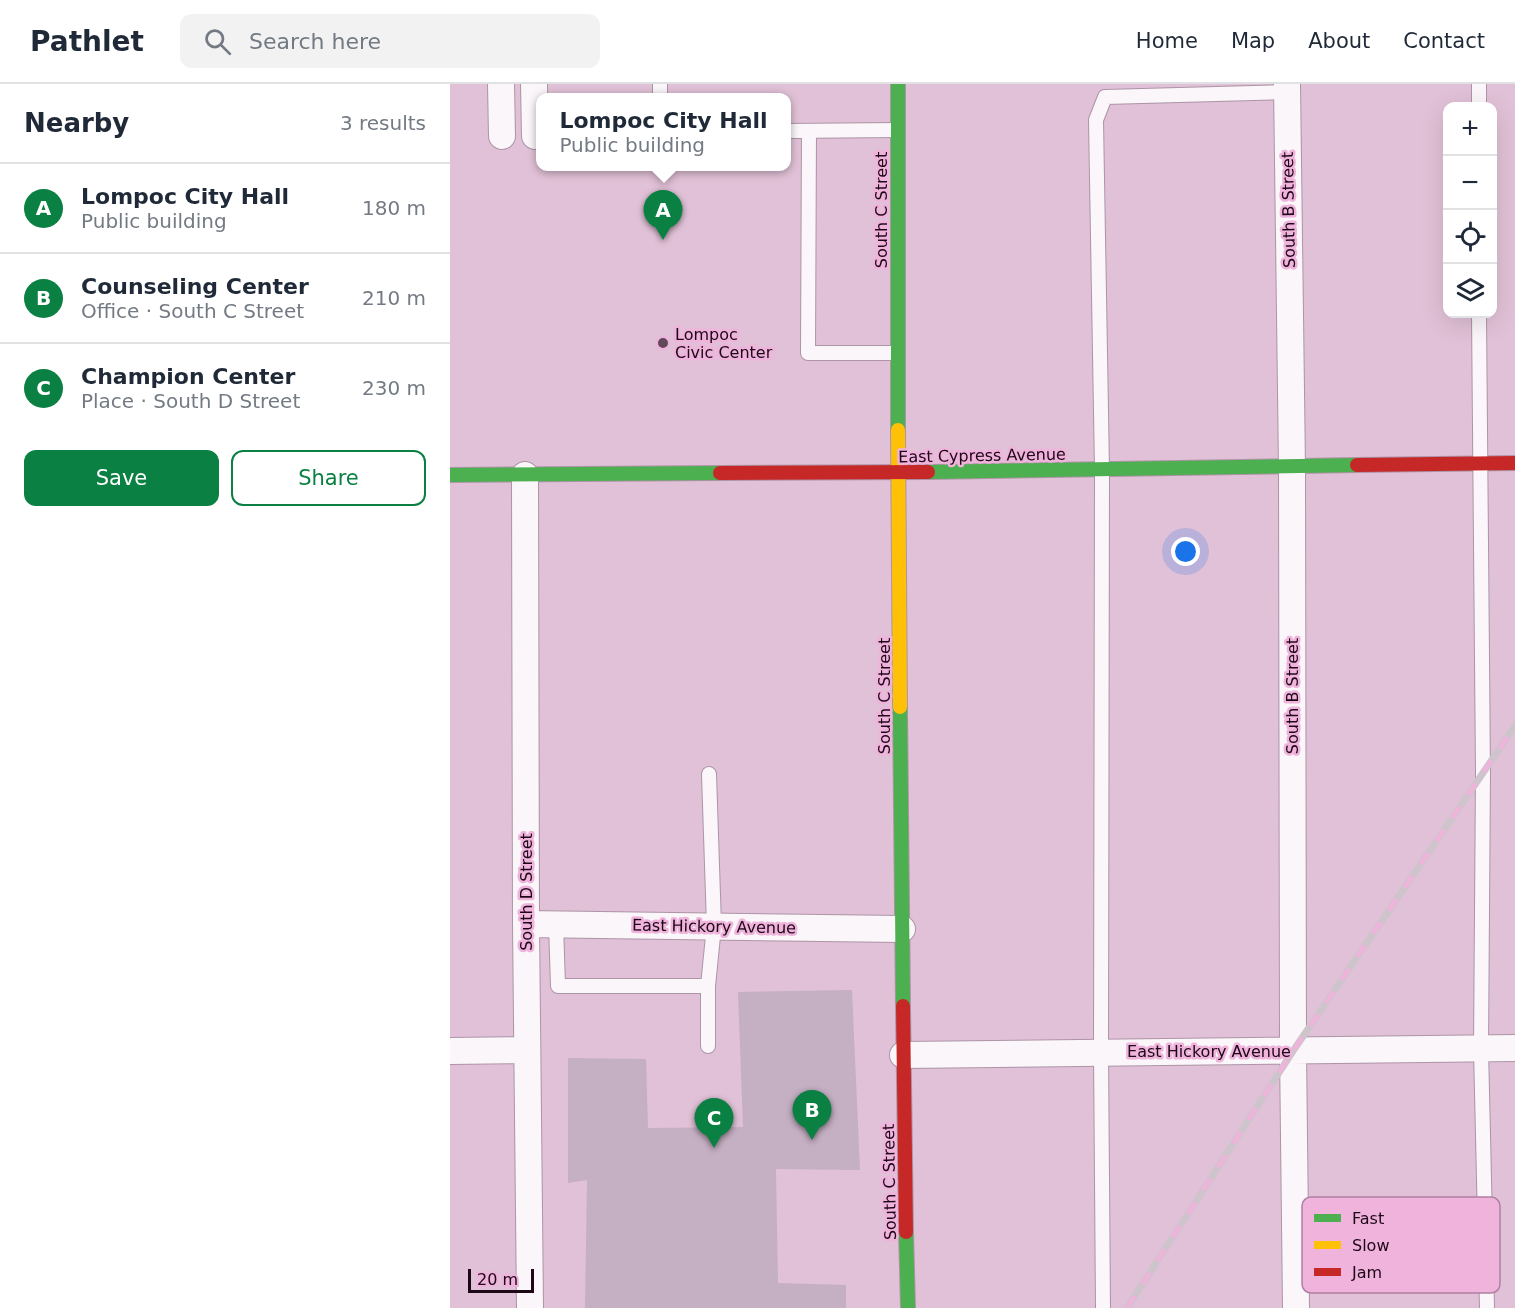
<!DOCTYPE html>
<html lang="en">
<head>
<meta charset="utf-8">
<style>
  :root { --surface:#fff; --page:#f2f2f3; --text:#1f2937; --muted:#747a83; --line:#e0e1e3; --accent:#0b8043 }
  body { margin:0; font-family:"DejaVu Sans",sans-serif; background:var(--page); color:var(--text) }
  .controls { position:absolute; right:18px; top:18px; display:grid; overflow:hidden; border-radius:12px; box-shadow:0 6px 24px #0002 }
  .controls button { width:54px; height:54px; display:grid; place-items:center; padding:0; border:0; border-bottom:2px solid var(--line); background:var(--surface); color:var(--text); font:30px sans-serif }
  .scale { position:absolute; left:18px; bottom:15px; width:66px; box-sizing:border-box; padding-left:6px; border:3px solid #1d0817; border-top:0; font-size:16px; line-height:21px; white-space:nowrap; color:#1d0817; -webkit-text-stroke:4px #efb3dc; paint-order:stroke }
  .you { position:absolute; left:736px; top:468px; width:21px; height:21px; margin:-15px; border:4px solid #fff; border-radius:50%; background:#1a73e8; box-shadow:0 0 0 9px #1a73e833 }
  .badge { display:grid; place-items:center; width:39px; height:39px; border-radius:50%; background:var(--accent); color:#fff; font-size:20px; font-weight:700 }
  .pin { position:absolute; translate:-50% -50px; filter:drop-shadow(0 2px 3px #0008) }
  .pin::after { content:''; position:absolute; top:32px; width:21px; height:18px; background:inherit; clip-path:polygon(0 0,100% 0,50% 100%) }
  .popup { position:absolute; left:86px; top:9px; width:255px; height:78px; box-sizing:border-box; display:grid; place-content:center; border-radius:12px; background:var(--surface); filter:drop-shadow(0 2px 4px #0005); font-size:20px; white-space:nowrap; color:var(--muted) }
  .popup b { font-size:22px; color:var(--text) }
  .popup::after { content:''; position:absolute; left:50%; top:100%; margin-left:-12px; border:12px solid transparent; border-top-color:var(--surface) }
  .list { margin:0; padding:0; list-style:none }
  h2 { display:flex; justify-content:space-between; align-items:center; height:78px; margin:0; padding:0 24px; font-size:26px }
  h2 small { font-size:20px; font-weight:400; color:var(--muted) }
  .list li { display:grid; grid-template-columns:39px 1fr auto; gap:18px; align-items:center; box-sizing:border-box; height:90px; padding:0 24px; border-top:2px solid var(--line) }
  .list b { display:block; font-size:22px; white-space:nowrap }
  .list p { margin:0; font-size:20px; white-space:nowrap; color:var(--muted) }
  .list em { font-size:20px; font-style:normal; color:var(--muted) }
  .actions { display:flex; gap:12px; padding:18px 24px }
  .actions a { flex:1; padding:14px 0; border:2px solid var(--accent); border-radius:12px; text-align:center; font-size:21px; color:var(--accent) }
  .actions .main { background:var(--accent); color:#fff }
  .icon { flex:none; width:33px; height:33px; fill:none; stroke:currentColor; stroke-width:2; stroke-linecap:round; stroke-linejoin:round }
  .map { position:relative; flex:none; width:1065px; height:1224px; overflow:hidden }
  header { display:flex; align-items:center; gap:36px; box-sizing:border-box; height:84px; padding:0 30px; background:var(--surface); border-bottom:2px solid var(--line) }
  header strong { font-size:28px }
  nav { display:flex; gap:33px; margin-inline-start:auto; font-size:21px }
  .search { width:420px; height:54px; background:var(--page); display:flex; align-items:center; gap:15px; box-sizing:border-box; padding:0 21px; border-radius:12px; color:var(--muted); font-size:22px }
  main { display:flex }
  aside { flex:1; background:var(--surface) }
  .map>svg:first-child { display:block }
</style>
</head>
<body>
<header>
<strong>Pathlet</strong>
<div class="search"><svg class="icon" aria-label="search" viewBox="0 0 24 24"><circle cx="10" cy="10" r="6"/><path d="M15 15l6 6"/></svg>Search here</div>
<nav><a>Home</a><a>Map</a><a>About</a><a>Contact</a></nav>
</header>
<main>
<aside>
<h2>Nearby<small>3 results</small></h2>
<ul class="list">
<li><span class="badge">A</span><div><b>Lompoc City Hall</b><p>Public building</p></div><em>180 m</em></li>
<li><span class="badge">B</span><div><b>Counseling Center</b><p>Office · South C Street</p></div><em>210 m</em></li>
<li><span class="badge">C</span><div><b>Champion Center</b><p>Place · South D Street</p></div><em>230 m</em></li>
</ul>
<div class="actions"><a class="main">Save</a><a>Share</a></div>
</aside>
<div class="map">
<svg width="1065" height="1224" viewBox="0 0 1065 1224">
  <rect width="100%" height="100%" fill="#e1c1d7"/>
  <!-- building -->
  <path fill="#c5afc3" d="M402 906 410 1086 326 1085 328 1199 396 1201V1224H135L137 1096 118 1099V974L196 975 198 1044 293 1043 288 908Z"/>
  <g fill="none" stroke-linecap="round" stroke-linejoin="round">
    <defs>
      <path id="lane" d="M210 0V14
        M1029 22V0
        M336 47 448 46
        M359 47 358 269H447
        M1029 230 1033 689 1031 965 1037 1224
        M106 840 108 902H258L264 842 259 690
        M258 962V902
        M653 1224 651 968 652 386 646 36 655 13 837 8"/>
      <path id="street" d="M51 0 52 52
        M84 0 85 52
        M837 0 842 384 843 967 846 1224
        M75 391 76 840 80 1224
        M76 840 452 845
        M0 967 77 966
        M453 971 1065 964"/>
      <path id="fast" d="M448 346V0
        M478 388 907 381
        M0 391 270 389
        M450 623 453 922
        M456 1148 458 1224"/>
      <path id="slow" d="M448 346 450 623"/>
      <path id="jam" d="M907 381 1065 379
        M270 389 478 388
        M453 922 456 1148"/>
    </defs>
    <!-- lane casing -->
    <use href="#lane" stroke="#ad94a6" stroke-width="16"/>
    <!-- street casing -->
    <use href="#street" stroke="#ad94a6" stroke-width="28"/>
    <!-- fast casing -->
    <use href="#fast" stroke="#ad94a6" stroke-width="16"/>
    <!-- slow casing -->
    <use href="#slow" stroke="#ad94a6" stroke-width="16"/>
    <!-- jam casing -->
    <use href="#jam" stroke="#ad94a6" stroke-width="16"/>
    <!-- lane -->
    <use href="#lane" stroke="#faf6f9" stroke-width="14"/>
    <!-- street -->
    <use href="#street" stroke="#faf6f9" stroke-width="26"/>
    <!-- fast -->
    <use href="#fast" stroke="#4caf50" stroke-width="14"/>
    <!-- slow -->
    <use href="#slow" stroke="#ffc107" stroke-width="14"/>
    <!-- jam -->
    <use href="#jam" stroke="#c62828" stroke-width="14"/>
    <defs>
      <path id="rail" d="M677 1224 843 967 1065 642"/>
    </defs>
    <!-- rail casing -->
    <use href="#rail" stroke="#cec5cc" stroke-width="7"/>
    <!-- rail -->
    <use href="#rail" stroke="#efb3dc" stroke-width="4.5" stroke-dasharray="14" stroke-linecap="butt"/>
  </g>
  <!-- markers -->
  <circle fill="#62495a" stroke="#efb3dc" stroke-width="2" cx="213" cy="259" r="6"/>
  <g text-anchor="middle" stroke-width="5" stroke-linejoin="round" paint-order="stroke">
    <!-- street labels -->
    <g font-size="16" fill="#1d0817" stroke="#efb3dc">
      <text transform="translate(431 126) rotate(-90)" y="6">South C Street</text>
      <text transform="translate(838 126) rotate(-91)" y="6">South B Street</text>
      <text transform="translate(532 371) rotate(-1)" y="6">East Cypress Avenue</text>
      <text transform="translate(434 612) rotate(-90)" y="6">South C Street</text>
      <text transform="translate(842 612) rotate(-90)" y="6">South B Street</text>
      <text transform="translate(76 808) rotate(-90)" y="6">South D Street</text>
      <text transform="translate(264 842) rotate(1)" y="6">East Hickory Avenue</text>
      <text x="759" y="973">East Hickory Avenue</text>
      <text transform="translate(439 1098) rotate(-91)" y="6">South C Street</text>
    </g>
    <!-- poi labels -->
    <g font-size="16" fill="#1d0817" stroke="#efb3dc" text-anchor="start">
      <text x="225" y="256">Lompoc<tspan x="225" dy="18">Civic Center</tspan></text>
    </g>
  </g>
  <!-- legend -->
  <rect x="852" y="1113" width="198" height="96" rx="9" fill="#efb3dc" stroke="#b080a1" stroke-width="1.5"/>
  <rect x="864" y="1130" width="27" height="8" fill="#4caf50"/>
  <rect x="864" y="1157" width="27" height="8" fill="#ffc107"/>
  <rect x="864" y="1184" width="27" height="8" fill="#c62828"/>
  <g font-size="16" fill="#1d0817">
    <text x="902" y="1140">Fast</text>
    <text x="902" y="1167">Slow</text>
    <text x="902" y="1194">Jam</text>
  </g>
</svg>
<div class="controls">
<button>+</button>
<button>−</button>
<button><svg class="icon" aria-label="locate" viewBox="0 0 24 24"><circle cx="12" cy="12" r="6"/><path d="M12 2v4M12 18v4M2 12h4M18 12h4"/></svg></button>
<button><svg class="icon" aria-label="layers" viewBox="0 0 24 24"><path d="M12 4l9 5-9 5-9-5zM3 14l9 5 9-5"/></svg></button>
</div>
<div class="scale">20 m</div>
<div class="you"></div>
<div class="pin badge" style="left:213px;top:156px">A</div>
<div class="popup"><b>Lompoc City Hall</b>Public building</div>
<div class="pin badge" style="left:362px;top:1056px">B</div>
<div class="pin badge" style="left:264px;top:1064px">C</div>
</div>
</main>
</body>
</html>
